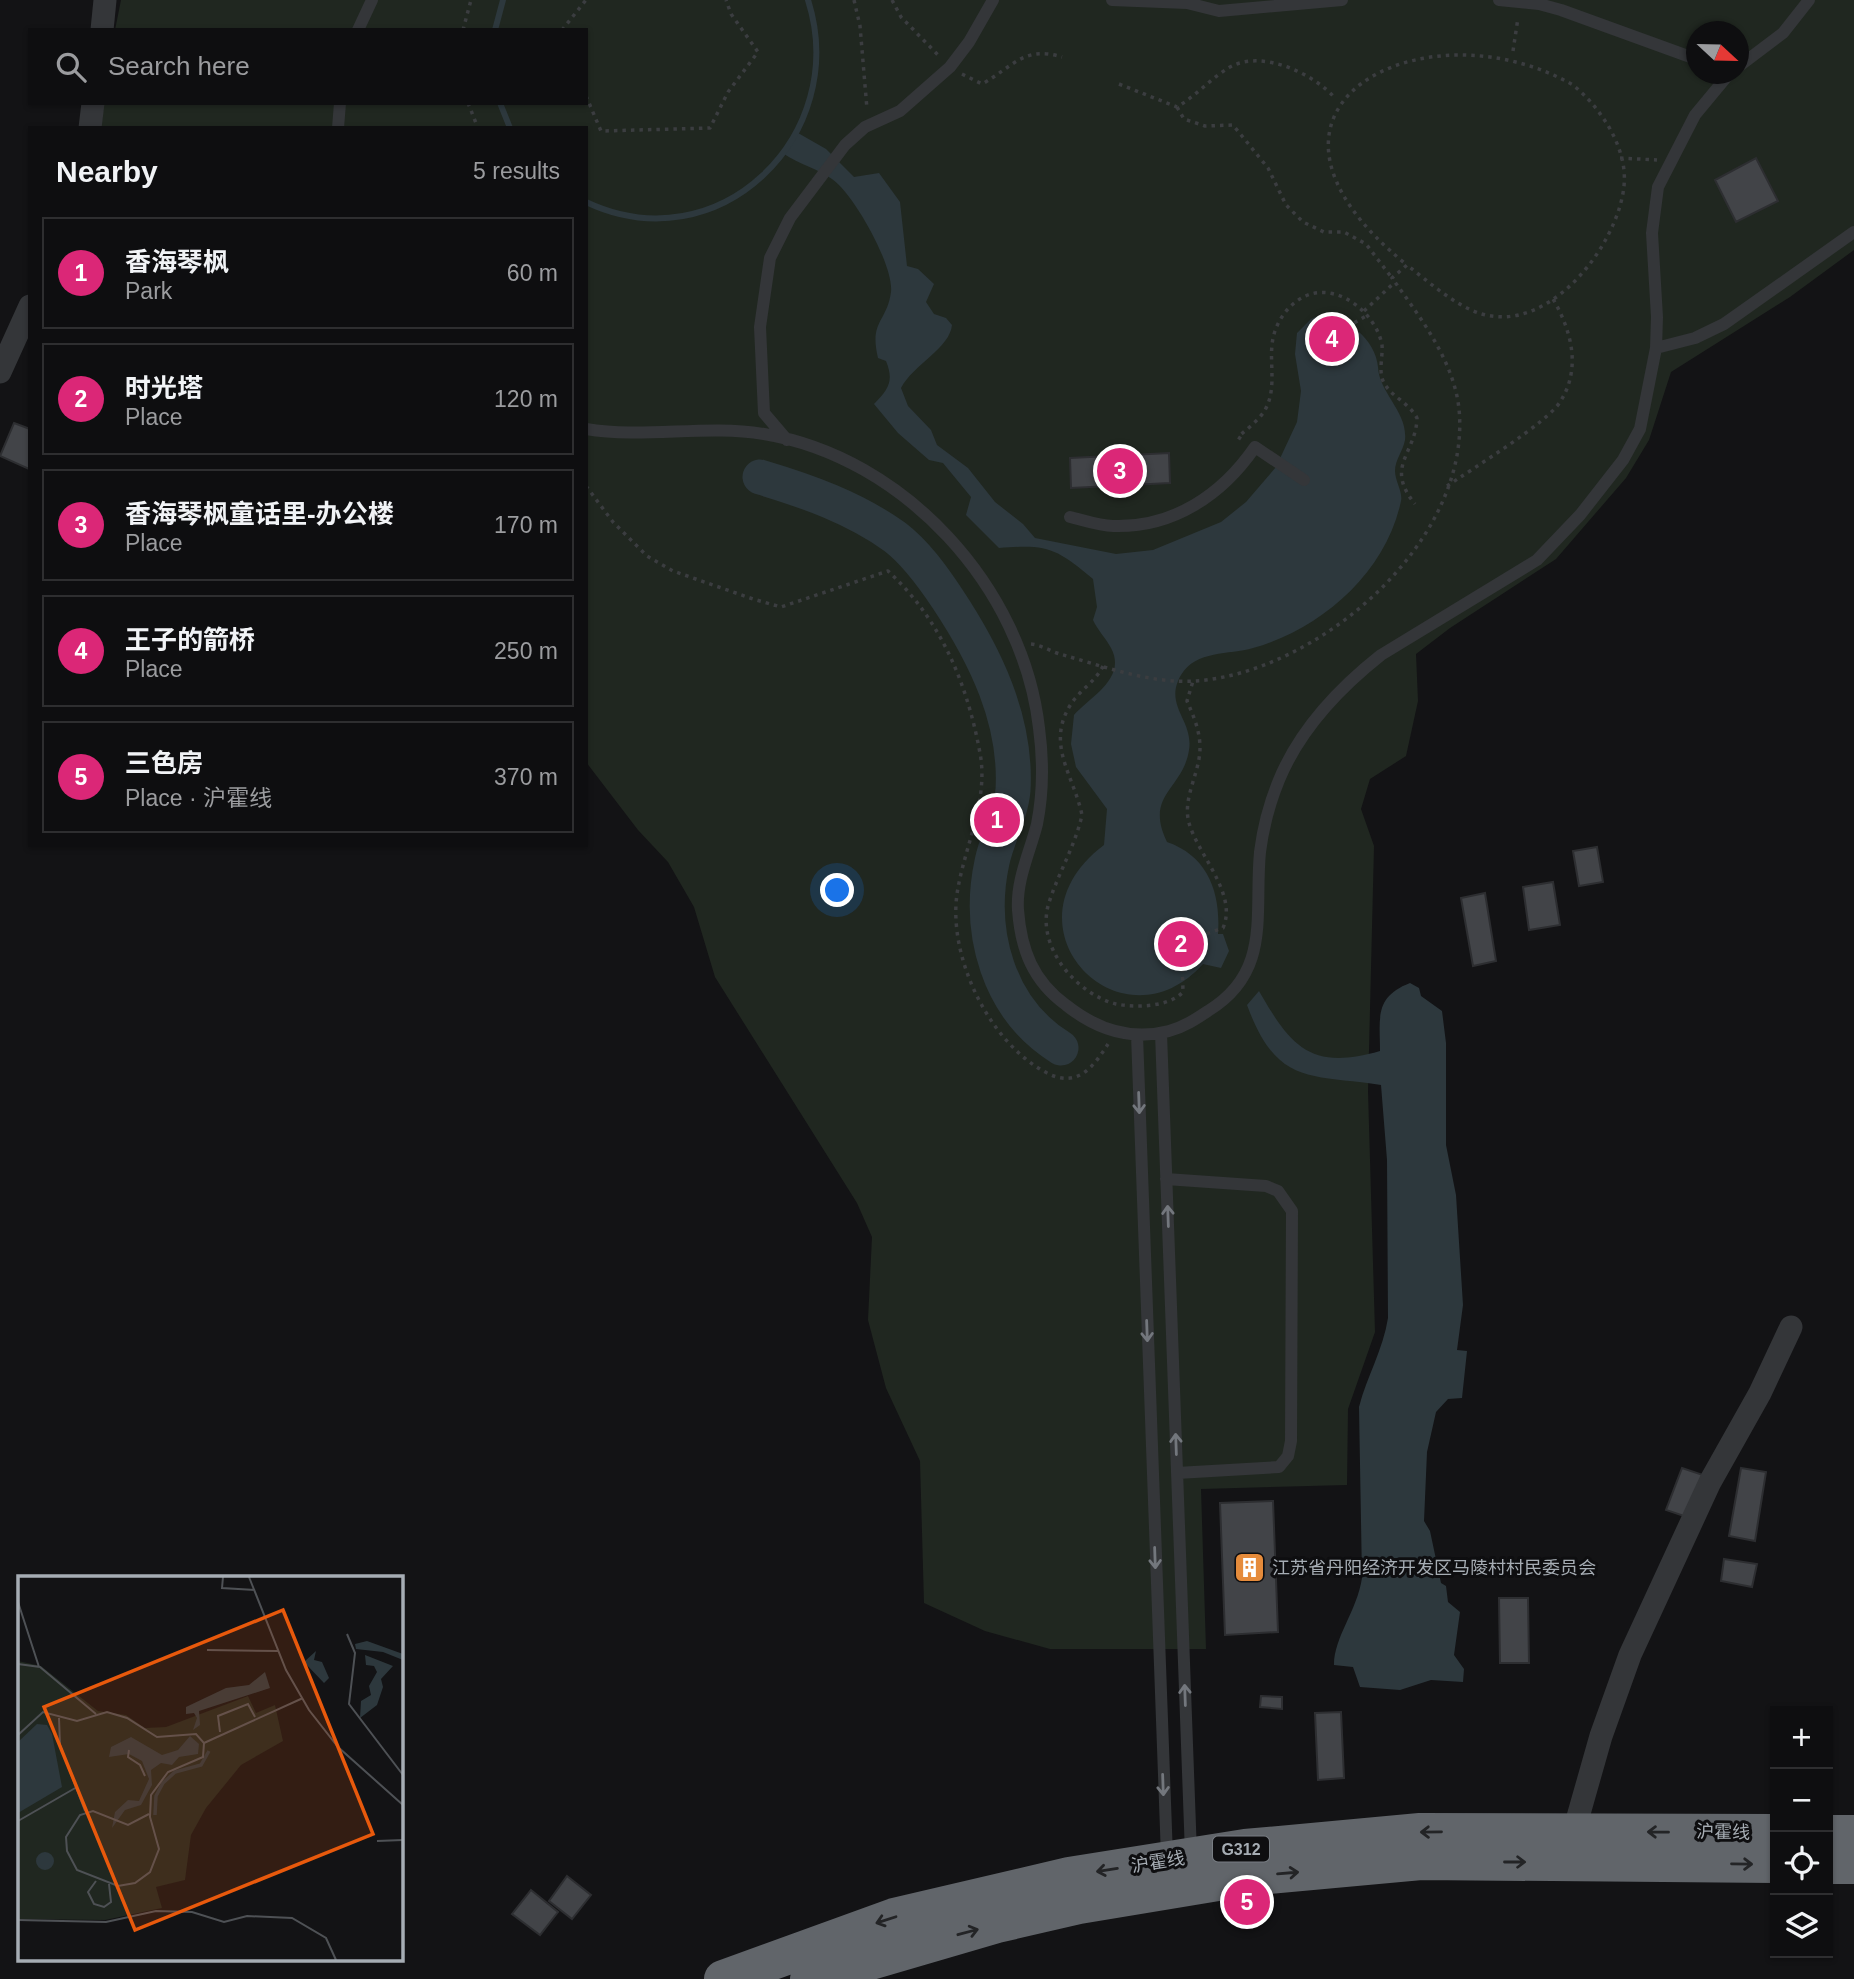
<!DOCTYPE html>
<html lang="en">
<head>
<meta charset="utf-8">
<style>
  :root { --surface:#0e0e10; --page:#1c1c1e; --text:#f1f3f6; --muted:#9b9c9f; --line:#2e2e30; --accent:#db2777 }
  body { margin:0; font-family:Helvetica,"Noto Sans SC",sans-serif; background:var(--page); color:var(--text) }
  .controls { position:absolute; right:21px; bottom:21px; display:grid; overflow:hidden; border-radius:0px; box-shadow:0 2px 5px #0004 }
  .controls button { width:63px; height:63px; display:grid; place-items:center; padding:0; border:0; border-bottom:2px solid var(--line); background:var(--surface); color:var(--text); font:35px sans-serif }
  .compass { position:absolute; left:1686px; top:21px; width:63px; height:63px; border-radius:50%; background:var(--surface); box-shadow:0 2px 5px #0004; rotate:112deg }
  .you { position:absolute; left:838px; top:891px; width:24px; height:24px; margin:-18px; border:5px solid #fff; border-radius:50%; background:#1a73e8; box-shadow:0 0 0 10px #1a73e833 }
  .badge { display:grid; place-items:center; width:46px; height:46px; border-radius:50%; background:var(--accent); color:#fff; font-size:23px; font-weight:700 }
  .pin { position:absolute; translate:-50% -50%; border:4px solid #fff; box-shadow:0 2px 7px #0006 }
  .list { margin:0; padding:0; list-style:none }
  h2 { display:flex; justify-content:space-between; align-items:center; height:91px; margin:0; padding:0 28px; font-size:30px }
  h2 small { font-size:23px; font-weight:400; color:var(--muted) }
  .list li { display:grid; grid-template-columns:46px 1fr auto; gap:21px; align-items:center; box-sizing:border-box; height:112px; margin:0 14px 14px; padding:0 14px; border:2px solid var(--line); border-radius:0px }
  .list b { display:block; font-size:26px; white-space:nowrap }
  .list p { margin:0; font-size:23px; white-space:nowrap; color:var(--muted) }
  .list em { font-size:23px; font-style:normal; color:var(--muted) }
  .icon { flex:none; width:38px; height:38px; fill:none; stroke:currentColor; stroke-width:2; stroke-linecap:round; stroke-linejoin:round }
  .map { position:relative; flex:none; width:1854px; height:1979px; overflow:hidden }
  .search { position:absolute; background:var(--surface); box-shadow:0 2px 5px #0004; left:28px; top:28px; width:560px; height:77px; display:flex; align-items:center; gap:18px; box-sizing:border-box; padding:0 24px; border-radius:0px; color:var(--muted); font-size:26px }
  .panel { position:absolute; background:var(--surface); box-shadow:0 2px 5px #0004; left:28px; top:126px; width:560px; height:721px; border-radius:0px }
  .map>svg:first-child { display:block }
</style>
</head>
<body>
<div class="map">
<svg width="1854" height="1979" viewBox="0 0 1854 1979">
  <rect width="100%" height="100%" fill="#131315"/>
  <!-- green -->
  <path fill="#202720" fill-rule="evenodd" d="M121 0H1854V250L1790 297 1671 372 1649 440 1626 478 1556 559 1450 628 1416 654 1418 701 1406 756 1370 779 1361 809 1374 846 1368 1091 1375 1332 1348 1409 1347 1485 1201 1489 1206 1649H1050L985 1631 924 1603 920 1461 886 1388 868 1320 872 1237 857 1203 715 977 694 907 668 862 638 830 586 762V128H101L104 103H586V30H115ZM1696 32H1738V74H1696Z"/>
  <!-- water -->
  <path fill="#2d383d" d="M798 133 826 149 854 177 879 173 900 202 907 266 918 269 934 284 926 302 934 314 946 318 952 325C950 348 913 365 901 388L908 406 931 430 937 445 968 468 995 502 1023 524 1035 538 1116 554 1153 550 1221 522 1246 502 1276 467 1297 422 1301 391 1295 354 1297 333 1311 319 1320 315C1346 315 1376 340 1378 367 1379 393 1408 412 1405 440 1403 451 1395 460 1395 471 1395 481 1403 492 1401 501 1386 573 1321 629 1253 648 1229 655 1196 650 1181 675 1163 706 1194 720 1189 750 1183 790 1144 794 1167 842 1208 856 1221 893 1218 934H1223L1229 951 1221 968 1203 964C1121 1055 996 926 1104 845L1107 809 1076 767 1071 744 1074 715C1091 696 1127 678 1111 648 1106 638 1098 631 1093 620L1097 607 1093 579C1056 548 1048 544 999 548L966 515 971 497 943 463 929 460 898 433 874 404C889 389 894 381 886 361L878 358C869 321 887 322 891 292 894 266 854 194 832 179 818 169 799 164 784 154Z
    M1410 983 1419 988 1421 996 1442 1011 1446 1043V1145L1456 1195 1463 1305 1457 1350 1467 1351 1462 1398 1448 1399 1436 1412 1427 1452 1424 1521 1430 1531 1441 1583 1446 1586 1448 1602 1460 1612 1454 1655 1464 1669 1463 1682 1431 1680 1400 1690 1360 1687 1353 1667 1334 1665C1334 1637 1357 1611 1362 1578L1359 1407C1367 1376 1383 1350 1388 1318L1387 1160 1381 1085C1309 1074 1277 1086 1247 1005L1259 991C1291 1047 1311 1071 1380 1051 1380 1018 1374 997 1410 983Z"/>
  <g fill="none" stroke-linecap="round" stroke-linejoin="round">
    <!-- stream -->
    <path stroke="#2d383d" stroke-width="6" d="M495 30 503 0
      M500 103 510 128
      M586 202C719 265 851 135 808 0"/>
    <!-- river -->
    <path stroke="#2d383d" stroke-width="35" d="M760 477C807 491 855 508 895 537 916 553 933 577 947 598 985 655 1017 720 1013 790 1011 814 997 838 992 862 977 932 998 1009 1061 1048"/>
  </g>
  <!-- building -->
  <path fill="#424448" stroke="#2d2e31" stroke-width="2" d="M1756 158 1778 201 1736 222 1715 180Z
    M1317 339a17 17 0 1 1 34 0a17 17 0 1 1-34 0Z
    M14 423 30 429 29 469 0 456Z
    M1169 453 1170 483 1071 488 1070 458Z
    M1597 847 1603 882 1579 886 1573 851Z
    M1553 882 1560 925 1529 930 1523 887Z
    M1485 893 1496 961 1473 966 1461 898Z
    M1682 1468 1703 1475 1687 1517 1666 1510Z
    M1741 1468 1766 1472 1755 1541 1729 1536Z
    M1273 1501 1278 1632 1225 1635 1220 1503Z
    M1724 1559 1757 1564 1752 1587 1721 1581Z
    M1499 1598H1528L1529 1663H1500Z
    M1261 1696 1282 1697V1709L1260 1707Z
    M1341 1712 1344 1778 1318 1780 1315 1713Z
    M567 1876 591 1895 572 1919 549 1901Z
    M531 1890 558 1912 540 1935 512 1914Z"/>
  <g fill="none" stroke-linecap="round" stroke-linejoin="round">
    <!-- path -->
    <path stroke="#3b3d40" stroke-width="3.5" stroke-dasharray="3.5 5" stroke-linecap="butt" d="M854 0 860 26 867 109
      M892 0 901 17 940 57
      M463 30 471 0
      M562 30 586 0
      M1513 51 1518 18
      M962 74 982 84C1013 67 1024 45 1062 57
      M1119 84 1177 107C1196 96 1211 78 1230 67 1262 49 1314 74 1335 98
      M586 96 601 131 710 128 728 92 758 52 731 14 726 0
      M468 103 478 128
      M1177 107 1184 119 1205 126 1233 125 1268 168 1286 205 1303 222 1324 232H1344L1366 244 1392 278
      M1620 158 1657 160
      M1364 311 1395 282
      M1347 327 1366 316
      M1241 439 1238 437C1247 429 1259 420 1265 410 1279 385 1266 356 1275 331 1281 314 1294 299 1311 294 1342 285 1377 316 1382 345 1383 357 1378 372 1384 383 1392 397 1409 403 1417 418 1416 454 1384 466 1415 504
      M586 486 613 522 647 556 673 571 753 599 781 607 888 571C941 620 967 683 980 753 989 801 964 847 957 894 948 958 990 1045 1049 1074 1078 1088 1094 1066 1108 1044
      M1447 486C1472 469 1547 423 1560 402 1582 368 1571 330 1553 299
      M1031 644C1041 645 1050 651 1060 654 1102 666 1151 684 1195 681 1318 673 1472 541 1459 409 1454 361 1420 317 1392 278L1407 265C1429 282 1455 306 1482 314 1550 334 1618 245 1624 186 1628 148 1601 108 1573 85 1425 0 1211 107 1407 265
      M1103 666C1096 681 1080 690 1071 704 1045 744 1074 776 1082 815 1075 847 1057 875 1048 906 1037 948 1077 994 1116 1004 1136 1008 1169 1007 1183 992 1182 944 1176 944 1223 928 1238 894 1198 855 1189 823 1182 798 1200 773 1200 748 1200 731 1194 717 1187 701L1193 681"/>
    <!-- lane -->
    <path stroke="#343639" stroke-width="12" d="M1112 0 1187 3 1219 11 1342 0
      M1499 0 1539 4 1561 10 1696 59
      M358 30 372 0
      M1738 67 1783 33 1809 0
      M338 128 340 103
      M1656 348 1695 338 1724 324 1854 232
      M586 429C645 439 705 424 764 434 904 457 1023 587 1039 728 1043 758 1043 794 1037 824 1030 852 1016 880 1018 910 1021 950 1033 981 1066 1005 1096 1029 1131 1041 1169 1031 1184 1027 1196 1019 1208 1011 1272 972 1254 914 1260 852 1263 828 1270 802 1279 780 1300 729 1338 689 1381 655L1537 560 1580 515 1623 460 1640 429 1656 348 1657 317 1652 233 1658 187 1695 115 1729 74
      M787 440 764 413 760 327 770 258 790 218 845 145 865 127 900 111 950 67 969 42 993 0
      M1070 517C1083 520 1099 526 1113 526 1173 528 1222 495 1255 447L1304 480
      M1161 1033 1191 1854
      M1137 1035 1167 1857
      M1166 1179 1266 1186 1278 1191 1292 1211 1291 1441 1288 1456 1279 1467 1177 1473"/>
    <!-- street -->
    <path stroke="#343639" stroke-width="23" d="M102 30 105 0
      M90 128 93 103
      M0 372 30 306
      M1574 1831 1601 1736 1630 1655 1710 1482 1760 1393 1791 1327"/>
    <!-- highway -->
    <path stroke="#61656a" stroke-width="38" d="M1828 1834H1854
      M1828 1865H1854
      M723 1979 894 1917 1069 1876 1245 1848 1420 1832 1775 1833
      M809 1979 997 1924 1079 1905 1248 1877 1421 1861 1775 1864"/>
  </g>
  <!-- one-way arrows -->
  <defs><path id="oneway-shaft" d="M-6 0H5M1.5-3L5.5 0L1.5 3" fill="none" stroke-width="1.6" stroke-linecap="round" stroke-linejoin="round" transform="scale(1.75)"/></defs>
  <g stroke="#73777d">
    <use href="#oneway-shaft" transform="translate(1139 1103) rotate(88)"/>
    <use href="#oneway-shaft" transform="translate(1168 1216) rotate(-92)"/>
    <use href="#oneway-shaft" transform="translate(1147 1331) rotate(88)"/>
    <use href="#oneway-shaft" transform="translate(1176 1444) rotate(-92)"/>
    <use href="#oneway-shaft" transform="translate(1155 1558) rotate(88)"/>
    <use href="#oneway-shaft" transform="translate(1185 1695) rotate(-92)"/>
    <use href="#oneway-shaft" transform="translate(1163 1785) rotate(88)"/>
  </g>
  <g stroke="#232426">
    <use href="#oneway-shaft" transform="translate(1431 1832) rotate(179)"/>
    <use href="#oneway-shaft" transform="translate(1658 1832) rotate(-179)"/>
    <use href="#oneway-shaft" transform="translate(1515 1862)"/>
    <use href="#oneway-shaft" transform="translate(1742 1864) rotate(1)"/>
    <use href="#oneway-shaft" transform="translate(1107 1870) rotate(171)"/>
    <use href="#oneway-shaft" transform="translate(1288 1873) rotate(-5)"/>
    <use href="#oneway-shaft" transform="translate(886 1920) rotate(162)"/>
    <use href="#oneway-shaft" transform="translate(968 1932) rotate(-15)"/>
  </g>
  <!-- icons -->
  <defs>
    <symbol id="building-square" viewBox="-11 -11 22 22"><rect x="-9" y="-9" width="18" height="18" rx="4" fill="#e58b3b" stroke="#0e0e10"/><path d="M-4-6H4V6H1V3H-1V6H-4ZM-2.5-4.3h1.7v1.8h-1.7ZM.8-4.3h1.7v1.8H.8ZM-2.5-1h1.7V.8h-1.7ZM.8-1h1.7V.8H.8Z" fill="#fff"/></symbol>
  </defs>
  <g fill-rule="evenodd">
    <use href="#building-square" x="1232" y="1550" width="35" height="35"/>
  </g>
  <g text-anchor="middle" stroke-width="6" stroke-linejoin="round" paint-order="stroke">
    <!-- shield labels -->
    <rect fill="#0e0e10" stroke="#787d83" stroke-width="2" x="1213" y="1836.5" width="56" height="25" rx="5"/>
    <g font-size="16" font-weight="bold" fill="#a6adb4">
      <text x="1241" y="1855">G312</text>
    </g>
    <!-- poi labels -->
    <g font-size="18" fill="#a6adb4" stroke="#0e0e10" text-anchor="start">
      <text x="1272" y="1574">江苏省丹阳经济开发区马陵村村民委员会</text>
    </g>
    <!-- street labels -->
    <g font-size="18" fill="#a6adb4" stroke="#0e0e10">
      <text transform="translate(1723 1832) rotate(1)" y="6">沪霍线</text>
      <text transform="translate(1158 1862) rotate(-9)" y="6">沪霍线</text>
    </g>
  </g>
  <!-- overview -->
  <g transform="translate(18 1576)">
    <rect width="385" height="385" fill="#131315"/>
    <path d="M0 85 23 90 80 135 108 139 127 152 148 151 230 120 238 137 257 129 265 165 223 189 188 232 173 259 167 304 138 311 144 332 87 344 0 343Z" fill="#202720"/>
    <path d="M349 65 385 78V84L365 76 338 73 337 68ZM298 75 296 84 304 86 311 102 306 107 286 86ZM347 79 375 90 363 103 365 111 359 129 342 142 343 125 353 119 351 110 359 96 356 90 348 89ZM247 96 252 112 181 135 182 149 175 154 179 142 176 137 168 138V131L208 112 231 109ZM19 148 29 149 34 158 44 211 0 237V166ZM172 160 181 168 180 178 161 181 154 189 143 187 133 194 134 209 123 229 107 234 94 252 97 236 110 224 121 225 131 203 124 185 111 178 91 181 93 171 113 161 144 179 160 174ZM18 285a9 9 0 1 1 18 0a9 9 0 1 1-18 0Z" fill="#2d383d"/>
    <path fill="none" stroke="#2d383d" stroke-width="3.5" d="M137 239 138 220 145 207 157 196 183 189 191 175"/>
    <path fill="none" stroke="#4e5155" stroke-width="2" d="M205 1 204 12 237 14M231 1 268 94 291 134 320 171 385 229M0 26 21 91M329 58 337 77 331 128 385 199M189 74 260 75M0 88 22 91 78 138M41 142 42 169 67 235M202 156 200 140 230 128 237 141M0 159 25 136 59 145 89 136 109 142 139 161 178 158 186 167 185 181 150 196 133 219 132 241 141 273 132 296 117 307 100 310 59 294 49 275 48 261 62 239 75 235 110 249 131 238M186 167 285 122M111 174 110 181 122 189 127 200M0 245 59 211M359 265 385 264M78 305 70 316 76 328 86 331 93 326 91 308M0 344 88 346 138 335 174 336 206 346 229 340 274 342 308 362 318 384"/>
    <path fill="#e8590c" fill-opacity="0.15" stroke="#e8590c" stroke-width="3.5" d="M265 34 355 258 117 354 26 131Z"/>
    <rect width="385" height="385" fill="none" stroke="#a6adb4" stroke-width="3.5"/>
  </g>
</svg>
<div class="controls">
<button>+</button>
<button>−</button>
<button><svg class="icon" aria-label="locate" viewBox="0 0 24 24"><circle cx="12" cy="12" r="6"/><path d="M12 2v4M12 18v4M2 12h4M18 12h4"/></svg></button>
<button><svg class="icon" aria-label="layers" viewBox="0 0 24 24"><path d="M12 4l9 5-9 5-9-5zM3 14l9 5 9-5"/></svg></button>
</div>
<svg class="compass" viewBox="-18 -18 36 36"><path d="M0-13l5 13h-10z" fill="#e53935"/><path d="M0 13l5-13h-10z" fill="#9b9c9f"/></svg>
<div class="you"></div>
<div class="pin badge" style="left:997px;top:820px">1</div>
<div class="pin badge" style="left:1181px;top:944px">2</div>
<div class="pin badge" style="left:1120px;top:471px">3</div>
<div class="pin badge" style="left:1332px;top:339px">4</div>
<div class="pin badge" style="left:1247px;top:1902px">5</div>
<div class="search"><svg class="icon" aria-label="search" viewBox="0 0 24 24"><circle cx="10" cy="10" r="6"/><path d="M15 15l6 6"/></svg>Search here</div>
<section class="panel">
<h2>Nearby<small>5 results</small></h2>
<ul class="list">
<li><span class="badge">1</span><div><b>香海琴枫</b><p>Park</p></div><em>60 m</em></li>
<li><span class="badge">2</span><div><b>时光塔</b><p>Place</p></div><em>120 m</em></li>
<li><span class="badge">3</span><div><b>香海琴枫童话里-办公楼</b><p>Place</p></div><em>170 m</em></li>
<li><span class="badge">4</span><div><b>王子的箭桥</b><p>Place</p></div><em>250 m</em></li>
<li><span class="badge">5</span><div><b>三色房</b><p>Place · 沪霍线</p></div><em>370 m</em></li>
</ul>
</section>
</div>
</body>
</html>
